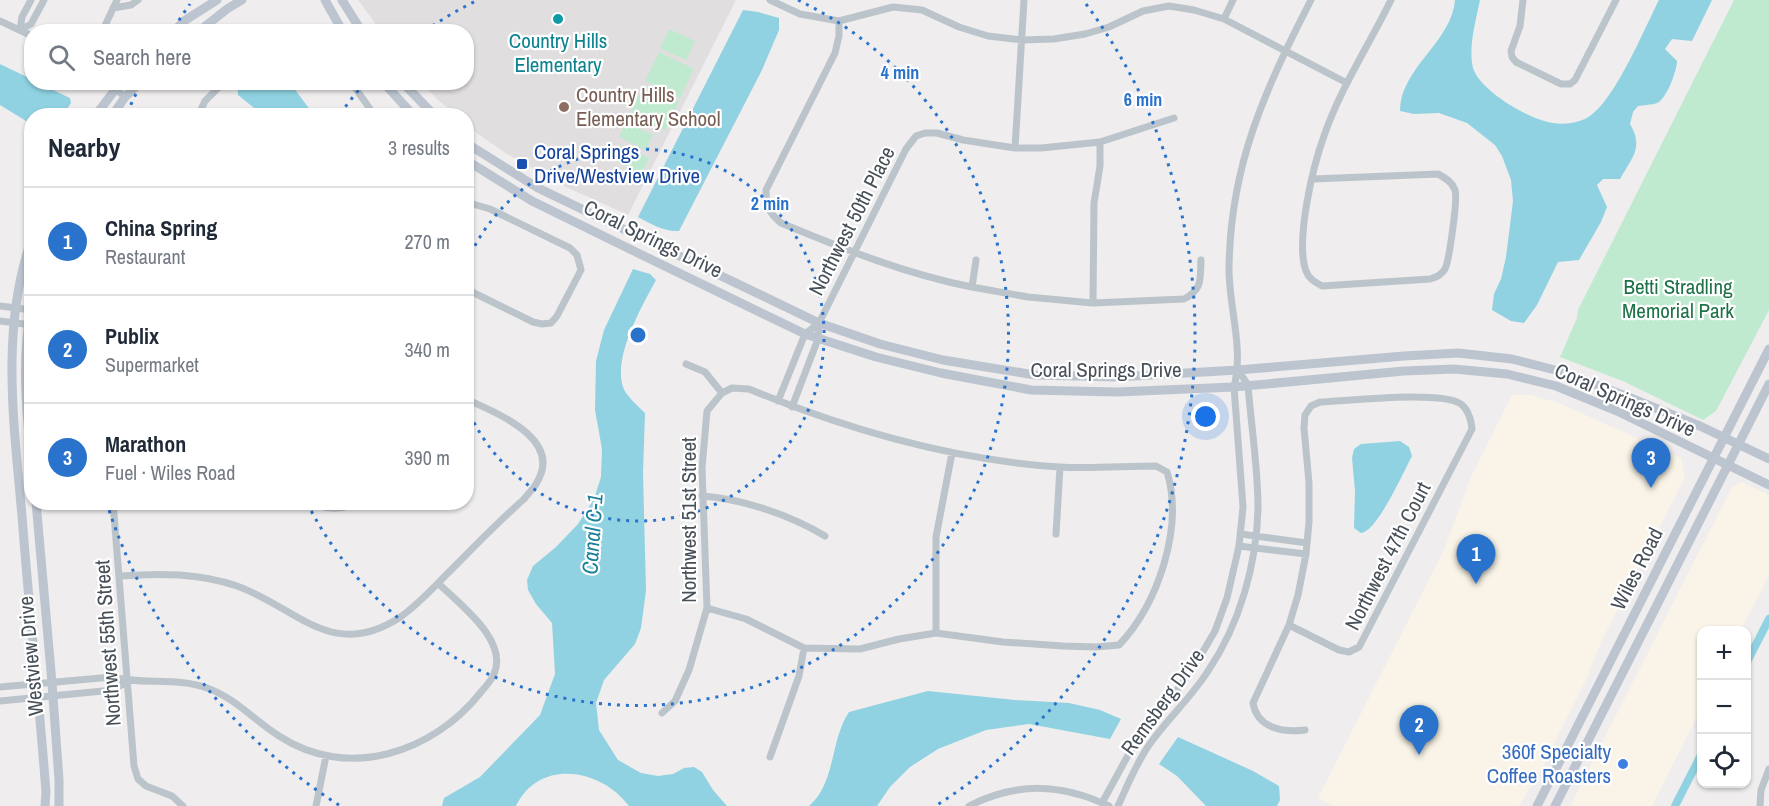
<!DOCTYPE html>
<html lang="en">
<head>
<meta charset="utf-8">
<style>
  :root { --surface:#fff; --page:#f2f2f3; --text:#1f2937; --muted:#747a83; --line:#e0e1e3; --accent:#2a73cc }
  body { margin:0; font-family:"Archivo Narrow",sans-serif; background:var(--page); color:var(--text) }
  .controls { position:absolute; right:18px; bottom:18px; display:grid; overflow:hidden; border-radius:12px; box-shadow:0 2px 4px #0004 }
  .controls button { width:54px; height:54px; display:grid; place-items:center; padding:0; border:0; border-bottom:2px solid var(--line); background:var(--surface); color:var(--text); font:30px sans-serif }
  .you { position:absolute; left:1206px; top:417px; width:21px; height:21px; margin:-15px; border:4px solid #fff; border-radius:50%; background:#1a73e8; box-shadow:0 0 0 9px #1a73e833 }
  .badge { display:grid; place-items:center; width:39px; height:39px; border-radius:50%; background:var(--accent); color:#fff; font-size:20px; font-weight:700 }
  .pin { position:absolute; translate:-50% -50px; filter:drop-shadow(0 2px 3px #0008) }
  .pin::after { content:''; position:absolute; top:32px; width:21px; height:18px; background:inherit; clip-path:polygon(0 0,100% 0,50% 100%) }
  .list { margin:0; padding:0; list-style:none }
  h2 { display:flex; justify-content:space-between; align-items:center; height:78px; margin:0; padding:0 24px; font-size:26px }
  h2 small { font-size:20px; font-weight:400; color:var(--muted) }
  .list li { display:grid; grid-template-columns:39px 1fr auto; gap:18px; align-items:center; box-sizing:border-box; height:108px; padding:0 24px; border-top:2px solid var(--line) }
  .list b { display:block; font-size:22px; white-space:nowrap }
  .list p { margin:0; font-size:20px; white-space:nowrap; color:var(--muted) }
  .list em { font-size:20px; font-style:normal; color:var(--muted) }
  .icon { flex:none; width:33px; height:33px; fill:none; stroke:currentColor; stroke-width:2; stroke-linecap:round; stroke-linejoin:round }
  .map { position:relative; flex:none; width:1769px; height:806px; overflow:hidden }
  .search { position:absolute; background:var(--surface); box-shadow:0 2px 4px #0004; left:24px; top:24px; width:450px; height:66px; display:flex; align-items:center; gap:15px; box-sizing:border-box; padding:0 21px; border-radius:24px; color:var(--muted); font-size:22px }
  .panel { position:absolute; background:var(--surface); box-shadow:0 2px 4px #0004; left:24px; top:108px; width:450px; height:402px; border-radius:24px }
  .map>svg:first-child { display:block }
</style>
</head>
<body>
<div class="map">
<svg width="1769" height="806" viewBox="0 0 1769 806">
  <rect width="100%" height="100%" fill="#efeded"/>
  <!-- commercial -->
  <path fill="#f9f4e7" d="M1512 395H1531L1559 403 1681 458 1685 477 1601 642 1587 678 1542 768 1519 806H1333L1318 798 1444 550 1471 477Z
    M1741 482 1769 495V576L1741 630H1702L1701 709 1652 806H1570L1732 487Z"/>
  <!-- education -->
  <path fill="#e0dede" d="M358 0H736L628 215 566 187 507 154 478 134 467 125 466 116 456 115 437 99 422 83 466 82V32L381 31Z"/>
  <!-- green -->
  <path fill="#bfeacf" d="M1734 0H1769V310L1716 411 1703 420 1625 382 1560 357 1577 318 1578 310Z
    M669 29 695 41 686 60 660 48Z
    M659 52 694 69 680 98 645 81Z
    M644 85 679 102 665 130 630 113Z
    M626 122 653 135 646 150 619 137Z
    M622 145 649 158 641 174 614 160Z"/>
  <!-- water -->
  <path fill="#90d2e2" d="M1455 0H1480C1476 20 1468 47 1473 68 1480 91 1530 120 1553 123 1563 125 1576 123 1585 119 1613 106 1644 29 1659 0H1712L1692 41 1672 39 1665 49 1677 61C1677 71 1666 100 1657 103 1651 105 1643 105 1638 106L1633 112 1630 124C1644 148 1632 157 1620 179H1603L1597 185 1607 207 1601 222 1579 260 1558 262 1537 305 1524 323 1511 321 1492 310 1494 294 1501 279 1506 257 1513 201 1511 180 1502 156 1495 145 1467 123 1439 113 1414 114 1400 111C1400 68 1452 42 1455 0Z
    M743 10 758 12 779 18V30L762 70 679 231C664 232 651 224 638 217Z
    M0 64 31 79 32 82 38 83 70 98 71 103 63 115 32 116 31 124 0 105Z
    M247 82 290 83 314 115H263L238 95V88Z
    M633 269 650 274 656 280C642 306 613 356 623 387 626 396 638 406 645 413L643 473 646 590 643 613 641 628 635 644 604 680 596 703 599 730 618 760 641 773 658 776 673 774 684 768 694 767 702 772 713 790 727 806H629C601 768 539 758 516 806H442L444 798 480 777 540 715 555 674 552 623 536 604 528 590 527 580 533 566 556 547 578 524 594 499 601 477 602 449 595 410 596 361 604 330Z
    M1400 441 1409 447 1412 456C1404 471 1377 532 1361 533L1354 528 1355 491 1352 458 1354 449 1361 444Z
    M928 691 1015 700 1069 703 1100 710 1121 719 1110 739 1029 724 986 730 938 749 910 767 890 787 877 806H809C836 783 830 740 849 712Z
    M1178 737 1253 771 1279 786 1280 800 1277 806H1206L1177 776 1159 764Z"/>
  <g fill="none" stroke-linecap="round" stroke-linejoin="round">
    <!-- canal -->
    <path stroke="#90d2e2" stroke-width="8" d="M1746 664 1769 619
      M1675 806 1702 753"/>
    <!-- street -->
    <path stroke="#bcc4cb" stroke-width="7" d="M770 0 800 14 839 21 893 7 922 10 959 27 988 36 1022 40 1054 39 1085 34 1109 27 1143 11 1169 6 1194 10 1224 19 1347 83
      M1523 0 1520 26 1511 51 1512 57 1516 62 1561 84H1570L1575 80 1616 0
      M113 8 131 5 138 0
      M1224 19 1233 0
      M0 21 32 36
      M839 21V36L835 53 766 190C766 206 769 213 781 223 844 249 905 274 972 287
      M20 30 31 24 44 0
      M20 30 22 17 31 0
      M102 32 117 0
      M108 82 125 97
      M351 82 375 116
      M198 116 205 101 224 82
      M1015 148 1024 0
      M1313 179 1438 174C1446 178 1452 182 1455 190 1458 199 1449 261 1445 269 1441 275 1437 277 1430 279L1322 286C1315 282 1309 279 1306 271 1295 241 1313 166 1324 136 1340 89 1369 45 1391 0
      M466 202 490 209 570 248 577 255 581 270 557 316 551 323 542 324 533 322 466 289
      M976 260 972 287 1028 297 1093 303 1184 299C1203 289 1200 279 1201 260
      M1093 303 1094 203 1100 166V142
      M0 306 32 310
      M0 321 32 325
      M686 364 705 372 722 393
      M778 401 805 334 819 323
      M792 407 818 339 819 323 906 149 916 136 925 133H937L963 140 1015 148H1041L1100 142 1174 118
      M702 496C743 499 790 515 825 536
      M113 502 134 766 138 779 146 786 172 796 183 806
      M310 502C326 510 343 510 359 502
      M1056 534 1060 467
      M1241 534 1307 543
      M1239 546 1306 554
      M120 576C159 573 199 573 237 586 298 608 331 661 399 618 418 605 433 588 449 572 474 547 498 522 524 499 528 494 533 489 536 484 565 439 496 413 466 399
      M1289 625 1339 650 1349 652 1359 647 1472 429C1471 420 1469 410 1461 404 1441 390 1347 401 1320 402L1311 406 1305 415 1304 428 1309 483V522L1306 554 1298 595 1289 625 1253 703C1257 728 1283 733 1305 730
      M936 633V537L952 453
      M0 687 112 677C143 685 176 677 207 688 235 698 254 720 279 736 348 781 433 753 481 692 485 687 492 680 494 674 509 640 459 604 438 583
      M0 701 113 690 128 681
      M662 713 675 701 689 670 707 608 702 468 707 411 722 393 732 388 749 389C848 430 952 460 1059 467 1091 469 1124 466 1156 466L1167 472C1184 527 1158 604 1119 645L1096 647 1063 646 1003 642 936 633 899 639 860 649 804 648 746 619 707 608
      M770 757 799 676 804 648
      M1102 803 1138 737 1181 685 1198 660 1215 631 1227 598 1239 546 1243 507 1234 387C1244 348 1229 308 1229 269 1230 165 1265 90 1311 0
      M316 806 326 756
      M969 806C1016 782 1061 783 1109 806
      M1118 806C1127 786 1136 764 1149 745 1167 719 1191 698 1208 671 1240 624 1257 563 1258 507 1258 467 1251 425 1248 385L1238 370
      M1760 806 1761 790 1769 769"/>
    <!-- secondary -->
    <path stroke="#bcc5cf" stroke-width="9" d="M325 0 343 32
      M342 0 362 32
      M173 32 184 21 217 0
      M198 32 227 9 242 0
      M383 82 414 116
      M402 82 435 116
      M95 116 121 82
      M112 116 125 97 141 82
      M466 143 538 188 819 323 880 344 943 360 1035 375 1117 377 1238 370 1404 356 1458 353 1512 359 1563 372 1628 397 1700 426 1769 459
      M466 160 532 201 644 256 805 334 876 357 941 373 1031 390 1117 392 1234 387 1404 371 1454 369 1507 374 1556 386 1617 411 1769 485
      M32 238C0 328 14 424 22 516 29 608 39 700 46 792L45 806
      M32 303C21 356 26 410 32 463
      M36 502 52 683 59 780V806
      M1537 806 1769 349
      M1555 806 1769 384"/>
  </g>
  <!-- distance rings -->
  <g fill="none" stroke="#2a73cc" stroke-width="3" stroke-dasharray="3 6">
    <path d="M467 262A186 186 0 1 1 467 408"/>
    <path d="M340 114A371 371 0 0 1 364 84M425 31A371 371 0 0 1 478 0M798 0A371 371 0 1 1 307 503"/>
    <path d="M339 805A557 557 0 0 1 108 507M127 113A557 557 0 0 1 140 86M174 28A557 557 0 0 1 190 4M1086 4A557 557 0 0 1 937 805"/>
  </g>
  <!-- markers -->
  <circle fill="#0f9aa8" stroke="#fff" stroke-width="2" cx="558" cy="19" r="6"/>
  <circle fill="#8d6e63" stroke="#fff" stroke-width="2" cx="564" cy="107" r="6"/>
  <rect fill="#1a4fb4" stroke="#fff" stroke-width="2" x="516" y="158" width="12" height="12" rx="3"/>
  <circle fill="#3f7fe0" stroke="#fff" stroke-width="2" cx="1623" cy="764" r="6"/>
  <g text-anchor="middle" stroke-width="4.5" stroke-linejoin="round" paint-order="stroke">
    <!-- culture labels -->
    <g font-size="21" fill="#0d838f" stroke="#fff">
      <text x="558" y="48">Country Hills<tspan x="558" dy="24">Elementary</tspan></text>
    </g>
    <!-- education labels -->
    <g font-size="21" fill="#785e54" stroke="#fff" text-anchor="start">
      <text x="576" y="102">Country Hills<tspan x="576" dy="24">Elementary School</tspan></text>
    </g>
    <!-- transit labels -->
    <g font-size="21" fill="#164399" stroke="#fff" text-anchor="start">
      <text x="534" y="159">Coral Springs<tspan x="534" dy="24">Drive/Westview Drive</tspan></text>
    </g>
    <!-- street labels -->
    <g font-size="21" fill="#475058" stroke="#fff">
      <text transform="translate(852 221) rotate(-63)" y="7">Northwest 50th Place</text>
      <text transform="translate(653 239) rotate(26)" y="7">Coral Springs Drive</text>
      <text x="1106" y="377">Coral Springs Drive</text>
      <text transform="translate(1625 400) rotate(24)" y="7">Coral Springs Drive</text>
      <text transform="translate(689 520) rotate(-90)" y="7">Northwest 51st Street</text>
      <text transform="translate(1388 556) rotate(-63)" y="7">Northwest 47th Court</text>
      <text transform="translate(1637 569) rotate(-63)" y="7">Wiles Road</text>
      <text transform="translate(108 643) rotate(-94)" y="7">Northwest 55th Street</text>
      <text transform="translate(31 656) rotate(-95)" y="7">Westview Drive</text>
      <text transform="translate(1163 702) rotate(-54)" y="7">Remsberg Drive</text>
    </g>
    <!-- park labels -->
    <g font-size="21" fill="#1f7248" stroke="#fff">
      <text x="1678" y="294">Betti Stradling<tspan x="1678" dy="24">Memorial Park</tspan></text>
    </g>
    <!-- shop labels -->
    <g font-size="21" fill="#366cbe" stroke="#fff" text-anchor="end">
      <text x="1611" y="759">360f Specialty<tspan x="1611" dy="24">Coffee Roasters</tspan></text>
    </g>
    <!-- water labels -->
    <g font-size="22" font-style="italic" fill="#1a7f99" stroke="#fff">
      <text transform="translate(592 534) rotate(-86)" y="8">Canal C-1</text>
    </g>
  </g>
  <circle cx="638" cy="335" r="9" fill="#2a73cc" stroke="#fff" stroke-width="3"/>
  <g font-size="18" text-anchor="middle" font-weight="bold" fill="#2a73cc" stroke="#fff" stroke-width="4.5" stroke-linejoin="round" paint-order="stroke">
    <text x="900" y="79">4 min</text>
    <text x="1143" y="106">6 min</text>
    <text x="770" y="210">2 min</text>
  </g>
</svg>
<div class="controls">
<button>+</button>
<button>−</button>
<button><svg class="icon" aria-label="locate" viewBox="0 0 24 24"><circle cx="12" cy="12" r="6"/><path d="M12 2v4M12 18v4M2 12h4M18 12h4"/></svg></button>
</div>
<div class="you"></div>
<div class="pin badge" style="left:1476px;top:584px">1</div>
<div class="pin badge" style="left:1419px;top:755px">2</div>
<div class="pin badge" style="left:1651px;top:488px">3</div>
<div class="search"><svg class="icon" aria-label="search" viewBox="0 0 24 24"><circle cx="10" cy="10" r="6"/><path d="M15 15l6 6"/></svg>Search here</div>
<section class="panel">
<h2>Nearby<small>3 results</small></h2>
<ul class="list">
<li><span class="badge">1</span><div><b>China Spring</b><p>Restaurant</p></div><em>270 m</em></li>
<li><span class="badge">2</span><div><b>Publix</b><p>Supermarket</p></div><em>340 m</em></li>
<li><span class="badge">3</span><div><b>Marathon</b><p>Fuel · Wiles Road</p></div><em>390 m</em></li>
</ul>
</section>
</div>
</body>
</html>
